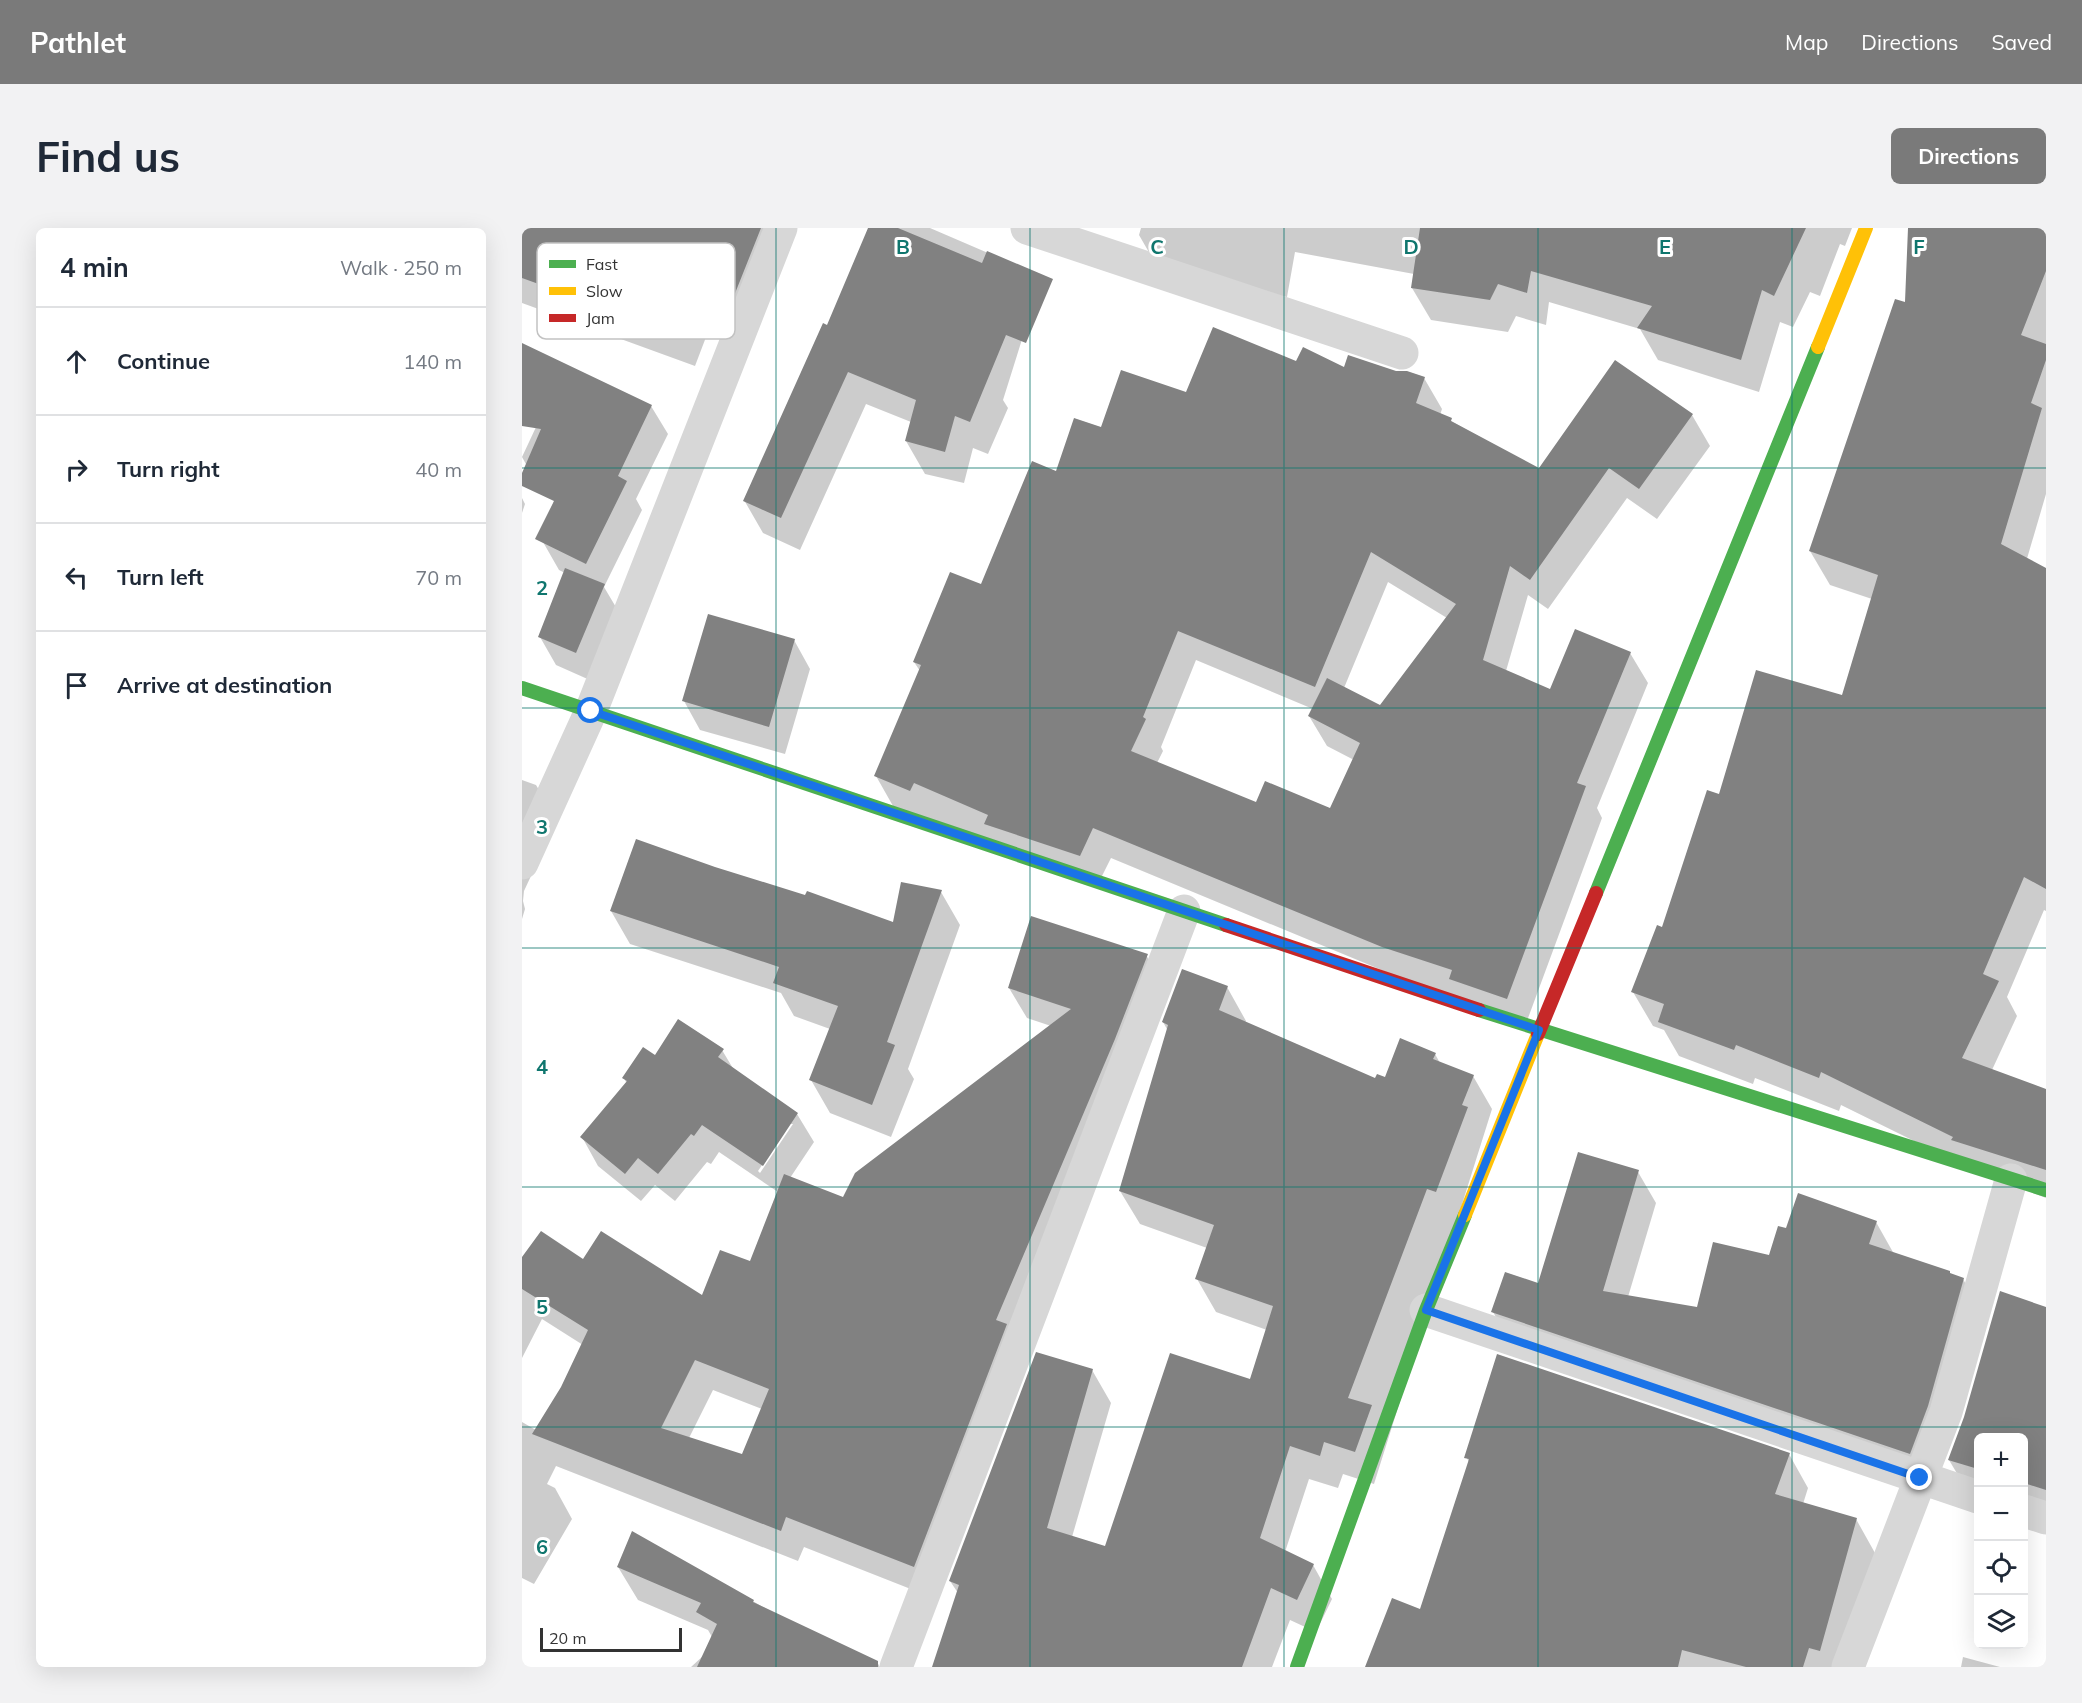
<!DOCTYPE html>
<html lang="en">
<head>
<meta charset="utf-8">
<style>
  :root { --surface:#fff; --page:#f2f2f3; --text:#1f2937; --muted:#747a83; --line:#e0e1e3; --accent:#7a7a7a }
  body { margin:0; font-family:Mulish,sans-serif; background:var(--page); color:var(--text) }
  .controls { position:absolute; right:18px; bottom:18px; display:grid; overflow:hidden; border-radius:9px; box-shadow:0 6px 24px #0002 }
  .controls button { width:54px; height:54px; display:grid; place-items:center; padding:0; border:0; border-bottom:2px solid var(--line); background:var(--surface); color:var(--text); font:30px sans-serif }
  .scale { position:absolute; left:18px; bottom:15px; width:142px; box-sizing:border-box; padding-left:6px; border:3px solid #333; border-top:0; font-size:16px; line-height:21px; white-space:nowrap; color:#333; -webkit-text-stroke:4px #fff; paint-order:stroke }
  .stop { position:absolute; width:18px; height:18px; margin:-14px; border:4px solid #1a73e8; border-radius:50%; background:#fff }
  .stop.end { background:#1a73e8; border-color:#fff; box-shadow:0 2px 6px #0008 }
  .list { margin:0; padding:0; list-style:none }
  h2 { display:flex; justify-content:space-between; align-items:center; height:78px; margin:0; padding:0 24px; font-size:26px }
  h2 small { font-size:20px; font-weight:400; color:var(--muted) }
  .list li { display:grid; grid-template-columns:39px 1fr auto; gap:18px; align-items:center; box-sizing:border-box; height:108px; padding:0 24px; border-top:2px solid var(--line) }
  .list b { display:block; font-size:22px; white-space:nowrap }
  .list em { font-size:20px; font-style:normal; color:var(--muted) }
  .icon { flex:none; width:33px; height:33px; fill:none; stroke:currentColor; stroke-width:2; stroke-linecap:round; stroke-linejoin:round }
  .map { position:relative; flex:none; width:1524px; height:1439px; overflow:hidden; border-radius:9px }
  header { display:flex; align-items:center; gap:36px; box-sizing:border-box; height:84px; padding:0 30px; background:var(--accent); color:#fff }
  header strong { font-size:28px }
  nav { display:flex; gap:33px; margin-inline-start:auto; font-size:21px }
  .intro { display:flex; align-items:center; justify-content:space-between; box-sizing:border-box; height:144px; padding:0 36px }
  h1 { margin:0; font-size:42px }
  .button { padding:15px 27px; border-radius:9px; background:var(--accent); color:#fff; font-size:21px; font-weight:700 }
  main { display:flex; gap:36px; padding:0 36px }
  aside { flex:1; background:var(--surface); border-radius:9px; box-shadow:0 6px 24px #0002 }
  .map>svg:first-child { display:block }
</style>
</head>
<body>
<header>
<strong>Pathlet</strong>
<nav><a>Map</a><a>Directions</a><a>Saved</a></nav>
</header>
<div class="intro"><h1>Find us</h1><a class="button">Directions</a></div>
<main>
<aside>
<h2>4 min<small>Walk · 250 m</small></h2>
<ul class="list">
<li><svg class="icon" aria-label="ahead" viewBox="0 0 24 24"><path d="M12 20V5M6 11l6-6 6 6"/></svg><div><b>Continue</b></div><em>140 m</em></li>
<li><svg class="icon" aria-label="right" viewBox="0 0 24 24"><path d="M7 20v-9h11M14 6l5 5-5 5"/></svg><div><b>Turn right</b></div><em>40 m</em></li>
<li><svg class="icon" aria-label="left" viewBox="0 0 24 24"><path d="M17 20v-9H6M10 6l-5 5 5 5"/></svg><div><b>Turn left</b></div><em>70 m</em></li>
<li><svg class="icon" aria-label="arrive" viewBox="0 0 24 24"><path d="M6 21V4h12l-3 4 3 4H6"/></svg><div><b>Arrive at destination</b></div></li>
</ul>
</aside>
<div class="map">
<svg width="1524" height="1439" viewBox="0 0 1524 1439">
  <rect width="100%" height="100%" fill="#fff"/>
  <!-- shadow -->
  <path fill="#0003" fill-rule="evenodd" d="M0 0H249L227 110 189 96 173 138 0 75Z
    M348 0H408L494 37 513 70 481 172 486 180 466 226 451 220 442 255 403 246 384 213 389 194 344 176 278 322 241 305 222 272 306 99Z
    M619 0H1330L1323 18 1318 16 1298 68 1288 64 1271 99 1258 94 1237 164 1136 132 1118 101 1027 74 1024 97 994 88 986 104 909 92 890 60 892 46 773 24 765 69 661 50 636 40 617 7Z
    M1387 0H1524V266L1482 409 1524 342V683L1522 682 1485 769 1495 788 1470 842 1523 862 1524 861V970L1447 940 1319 877 1317 883 1233 850 1231 856 1157 828 1142 802 1131 798 1111 764 1141 701 1198 568 1321 468 1350 371 1308 357 1288 323 1384 76Z
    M1093 134 1170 187 1188 218 1135 291 1105 270 1026 381 1006 367 984 443 1029 463 1108 425 1126 455 1075 580 1080 590 1002 801 589 630 575 658 371 578 354 548 398 443 392 434 459 358 535 245 580 201 665 166 775 135 822 142 874 144 902 150 920 181 918 187 1018 242ZM866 354 925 390 858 478 822 460ZM674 432 791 481 787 488 805 518 832 532 809 582 735 576 635 535 641 523 639 519Z
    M43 137 129 178 146 206 114 271 120 282 82 359 98 386 70 453 34 437 18 409 43 345 37 342 21 314 35 262 15 256 0 229Z
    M0 270 3 276 0 285Z
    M272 412 288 441 263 526 178 502 162 473Z
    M0 552 14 557 35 592 2 663 1 673 3 681 0 691Z
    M193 641 372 696 419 664 438 697 386 841 392 851 369 909 308 885 289 852 308 801 272 788 259 765 108 716 89 683Z
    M624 727 642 758 409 1369 282 1319 276 1333 34 1238 25 1256 33 1260 50 1291 12 1356 0 1350V1194L14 1202 41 1160 61 1117 20 1091 0 1130V1032L62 1033 181 1069 228 1035 256 964 197 924 189 936 185 934 153 973 133 957 119 973 76 938 60 909 105 856 102 850 133 829 200 822 212 842 275 886 292 914 268 950 321 971 529 798 505 790 487 760ZM268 896H271L238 945 236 943ZM191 1162 240 1181 221 1227 167 1210Z
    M705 759 724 793 723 795 854 852 864 851 913 826 918 835 951 848 970 881 852 1256 821 1246 816 1260 787 1251 763 1324 791 1337 810 1371 794 1404 768 1392 750 1439H601L436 1365 428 1353 570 1142 589 1175 550 1309 584 1320 728 1152 745 1102 694 1084 675 1051 685 1020 618 996 598 963 646 803 641 794Z
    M1116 944 1134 975 1106 1069 1176 1081 1249 1029 1265 1002 1354 994 1372 1026 1441 1051 1459 1083 1406 1256 989 1115 971 1084 1017 1057Z
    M1524 1081V1288L1502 1281V1210H1456V1267L1446 1264 1427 1232Z
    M1267 1226 1286 1260 1281 1276 1334 1291 1353 1325 1322 1439H845L898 1383 948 1235 944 1229Z
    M111 1305 264 1392 355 1434 358 1439H169L194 1416 186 1402 116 1372 96 1339Z
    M1441 1429 1478 1439H1439Z"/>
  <!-- building -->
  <path fill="#818181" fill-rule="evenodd" d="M0 0H239L208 78 171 65 155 106 0 50Z
    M346 0H376L460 35 465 23 531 51 504 115 484 107 448 194 433 188 423 224 383 213 394 172 326 144 259 290 221 273 301 95 305 97Z
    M898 0H1284L1252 68 1240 62 1219 132 1115 100 1130 78 1009 43 1005 65 976 56 968 72 889 60Z
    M1386 0H1524V43L1499 107 1524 116V132L1509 175 1520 180 1479 316 1524 340V661L1502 649 1461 746 1477 753 1440 830 1524 861V942L1429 912 1431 909 1299 844 1297 850 1214 817 1212 822 1136 794 1142 776 1109 764 1135 697 1140 699 1185 562 1197 566 1234 442 1320 467 1356 347 1287 323 1373 71 1383 74Z
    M691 99 774 133 781 119 822 139 826 127 874 143H885L903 149 894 175 930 190 929 193 1017 240 1093 132 1171 186 1117 261 1087 240 1008 352 988 338 961 432 1028 461 1053 401 1109 424 1055 555 1064 558 985 771 927 751 930 742 860 719 571 600 558 628 462 596 466 587 392 555 388 563 352 548 399 437 391 434 428 344 459 356 510 233 534 243 552 190 579 199 599 142 664 164ZM849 324 934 376 858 477 805 450 786 488 838 515 808 580 743 553 734 574 609 523 624 491 621 489 656 403 793 459Z
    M0 115 130 177 96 248 105 253 64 336 13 311 32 273 0 258V245L19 201 0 198Z
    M43 340 83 356 54 425 16 409Z
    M186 386 273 411 247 499 160 473Z
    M114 611 193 639 283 667 285 663 371 694 379 654 420 662 365 814 373 817 350 877 287 852 316 778 251 755 257 739 88 683Z
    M509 688 626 726 593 811 474 1092 485 1096 392 1339 264 1289 259 1303 10 1206 39 1159 66 1102 0 1061V1029L19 1003 61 1031 79 1003 180 1067 198 1022 228 1033 262 946 321 969 333 945 549 781 486 760ZM173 1132 247 1161 220 1226 139 1200Z
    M660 741 706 758 697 782 853 850 855 846 863 849 878 810 914 825 911 831 952 847 940 877 946 879 914 964 905 961 826 1170 850 1177 833 1224 802 1214 798 1228 768 1218 738 1310 792 1336 775 1372 749 1360 720 1439H410L437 1357 427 1353 514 1124 571 1141 525 1300 583 1318 648 1125 728 1151 751 1078 673 1051 692 997 597 963 646 797 640 794Z
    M156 791 202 821 196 829 276 885 241 938 180 897 172 908 169 906 136 946 116 930 103 946 58 909 105 853 100 850 121 819 133 827Z
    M1056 924 1117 942 1081 1063 1175 1079 1191 1014 1247 1027 1256 998 1264 1000 1276 965 1355 993 1347 1016 1428 1043V1045L1442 1050 1406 1178 1388 1226 969 1084 983 1044 1016 1055Z
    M1478 1063 1524 1079V1262L1502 1255V1209H1456V1241L1426 1232 1442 1189Z
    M975 1126 1268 1225 1253 1266 1335 1290 1298 1423 1287 1420 1281 1439H1224L1160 1422 1156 1439H843L870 1370 898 1381 947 1231 942 1230Z
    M110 1303 232 1372 231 1374 356 1433V1439H175L195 1396 174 1384 179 1375 95 1339Z"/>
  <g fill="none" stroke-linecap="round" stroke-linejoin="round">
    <!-- street -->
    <path stroke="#d7d7d7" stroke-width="33" d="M505 0 880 125
      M0 635 69 483 259 0
      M904 1082 1456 1269
      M1502 1283 1524 1290
      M374 1439 662 683
      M1326 1439 1424 1184 1489 952"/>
    <!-- fast -->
    <path stroke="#4caf50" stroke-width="14" d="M0 460 704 697
      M1074 665 1296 119
      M957 782 1524 962
      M775 1439 904 1082 943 987"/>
    <!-- slow -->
    <path stroke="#ffc107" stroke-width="14" d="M1296 119 1344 0
      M943 987 1016 806"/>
    <!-- jam -->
    <path stroke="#c62828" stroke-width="14" d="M704 697 957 782
      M1016 806 1074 665"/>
  </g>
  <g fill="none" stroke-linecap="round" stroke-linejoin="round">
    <!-- route -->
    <path stroke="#1a73e8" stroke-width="8" d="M69 483 1017 802 904 1082 1398 1250"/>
  </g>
  <!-- grid -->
  <path fill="none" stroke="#0f766e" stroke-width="1.5" stroke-opacity="0.55" d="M254 0V1439M508 0V1439M762 0V1439M1016 0V1439M1270 0V1439M0 240H1524M0 480H1524M0 720H1524M0 959H1524M0 1199H1524"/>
  <!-- legend -->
  <rect x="15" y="15" width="198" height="96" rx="9" fill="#fff" stroke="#c2c2c2" stroke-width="1.5"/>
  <rect x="27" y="32" width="27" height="8" fill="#4caf50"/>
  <rect x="27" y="59" width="27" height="8" fill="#ffc107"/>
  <rect x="27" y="86" width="27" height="8" fill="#c62828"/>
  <g font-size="16" fill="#333">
    <text x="64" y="42">Fast</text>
    <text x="64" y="69">Slow</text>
    <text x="64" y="96">Jam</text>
  </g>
  <g font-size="20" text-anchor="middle" font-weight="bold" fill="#0f766e" stroke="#fff" stroke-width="6" stroke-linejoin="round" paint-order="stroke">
    <text x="381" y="26">B</text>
    <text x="635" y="26">C</text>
    <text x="889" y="26">D</text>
    <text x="1143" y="26">E</text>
    <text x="1397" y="26">F</text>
    <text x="20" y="367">2</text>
    <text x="20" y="606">3</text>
    <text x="20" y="846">4</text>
    <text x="20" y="1086">5</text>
    <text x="20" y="1326">6</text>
  </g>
</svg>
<div class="controls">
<button>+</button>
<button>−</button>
<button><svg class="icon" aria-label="locate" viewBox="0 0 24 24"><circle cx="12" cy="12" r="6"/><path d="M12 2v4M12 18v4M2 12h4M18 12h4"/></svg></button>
<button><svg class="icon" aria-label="layers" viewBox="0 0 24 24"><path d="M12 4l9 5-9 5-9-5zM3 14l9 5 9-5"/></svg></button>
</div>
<div class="scale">20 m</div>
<div class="stop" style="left:69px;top:483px"></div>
<div class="stop end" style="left:1398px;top:1250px"></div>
</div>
</main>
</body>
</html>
